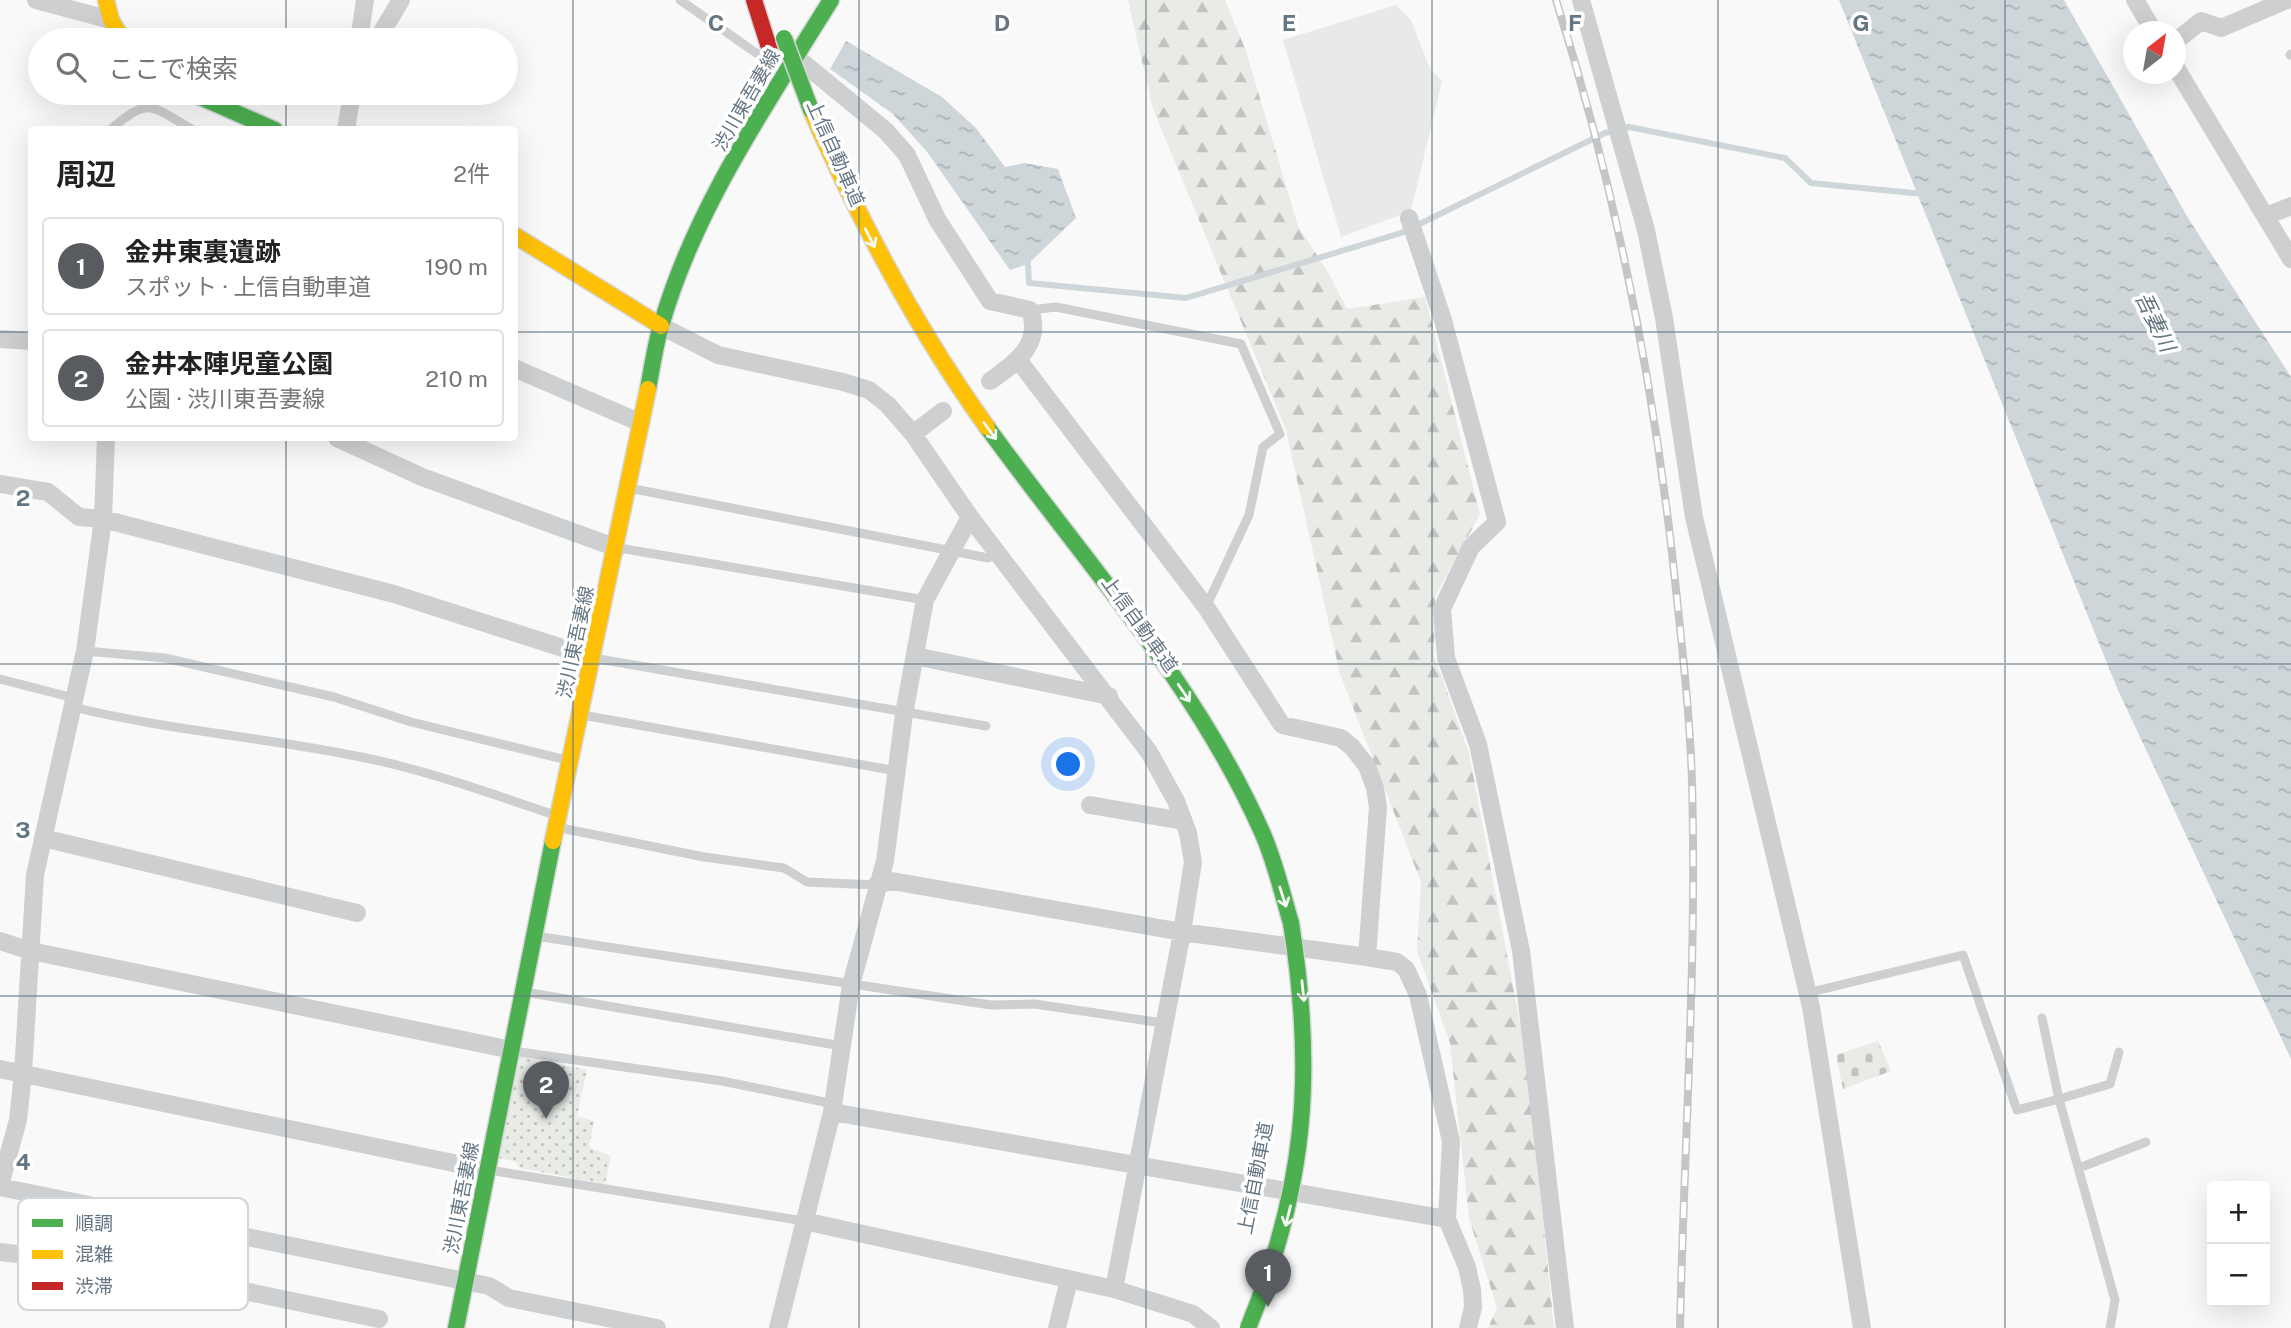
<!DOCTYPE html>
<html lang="ja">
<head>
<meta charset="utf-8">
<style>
  :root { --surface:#fff; --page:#f6f6f6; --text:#222; --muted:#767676; --line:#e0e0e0; --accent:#585c60 }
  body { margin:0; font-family:"Public Sans","Noto Sans JP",sans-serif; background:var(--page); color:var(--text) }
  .controls { position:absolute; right:21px; bottom:21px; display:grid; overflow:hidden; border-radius:7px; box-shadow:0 7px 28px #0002 }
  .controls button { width:63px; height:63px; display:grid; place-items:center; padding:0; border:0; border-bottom:2px solid var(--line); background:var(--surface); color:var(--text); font:35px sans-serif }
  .compass { position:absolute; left:2123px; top:21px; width:63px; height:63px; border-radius:50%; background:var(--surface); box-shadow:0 7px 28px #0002; rotate:31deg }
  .you { position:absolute; left:1069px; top:765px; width:24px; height:24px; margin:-18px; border:5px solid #fff; border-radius:50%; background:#1a73e8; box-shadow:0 0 0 10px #1a73e833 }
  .badge { display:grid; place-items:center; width:46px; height:46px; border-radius:50%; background:var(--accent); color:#fff; font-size:23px; font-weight:700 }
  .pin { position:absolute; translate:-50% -58px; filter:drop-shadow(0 2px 4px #0008) }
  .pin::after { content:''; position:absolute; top:37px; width:24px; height:21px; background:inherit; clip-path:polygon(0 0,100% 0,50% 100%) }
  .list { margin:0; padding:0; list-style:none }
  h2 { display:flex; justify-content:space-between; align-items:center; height:91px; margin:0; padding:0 28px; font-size:30px }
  h2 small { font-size:23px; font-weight:400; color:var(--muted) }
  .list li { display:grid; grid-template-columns:46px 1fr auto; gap:21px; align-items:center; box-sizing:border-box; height:98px; margin:0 14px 14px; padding:0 14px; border:2px solid var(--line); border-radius:7px }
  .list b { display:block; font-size:26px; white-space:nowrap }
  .list p { margin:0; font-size:23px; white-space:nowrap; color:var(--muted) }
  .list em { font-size:23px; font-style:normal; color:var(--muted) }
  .icon { flex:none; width:38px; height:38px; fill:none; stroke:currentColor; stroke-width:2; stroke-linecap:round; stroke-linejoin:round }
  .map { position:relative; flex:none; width:2291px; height:1328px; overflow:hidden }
  .search { position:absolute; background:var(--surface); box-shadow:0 7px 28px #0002; left:28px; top:28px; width:490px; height:77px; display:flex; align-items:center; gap:18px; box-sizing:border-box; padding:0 24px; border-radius:38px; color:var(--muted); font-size:26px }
  .panel { position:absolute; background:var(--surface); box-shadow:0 7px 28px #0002; left:28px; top:126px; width:490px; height:315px; border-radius:7px }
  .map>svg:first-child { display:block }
</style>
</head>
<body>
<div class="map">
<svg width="2291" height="1328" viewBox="0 0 2291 1328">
  <defs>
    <pattern id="grass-dots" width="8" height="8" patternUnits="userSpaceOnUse" patternTransform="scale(1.75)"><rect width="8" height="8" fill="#e8ebe6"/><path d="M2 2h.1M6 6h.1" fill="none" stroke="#c0c3c0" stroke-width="1.8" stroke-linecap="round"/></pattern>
    <pattern id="forest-firs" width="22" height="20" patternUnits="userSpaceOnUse" patternTransform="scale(1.75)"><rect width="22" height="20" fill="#e8ebe6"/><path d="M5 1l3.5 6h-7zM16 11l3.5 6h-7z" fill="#c0c3c0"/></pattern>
    <pattern id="cemetery-stones" width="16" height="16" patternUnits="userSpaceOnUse" patternTransform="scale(1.75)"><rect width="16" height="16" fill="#e8ebe6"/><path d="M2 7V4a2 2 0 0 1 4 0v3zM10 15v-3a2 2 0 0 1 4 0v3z" fill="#c0c3c0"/></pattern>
    <pattern id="water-ripples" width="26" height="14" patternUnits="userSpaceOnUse" patternTransform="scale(1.75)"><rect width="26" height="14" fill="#ced6d9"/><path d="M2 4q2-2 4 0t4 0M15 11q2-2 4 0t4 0" fill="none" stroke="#abb2b5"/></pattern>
  </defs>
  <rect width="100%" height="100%" fill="#f9f9f9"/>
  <!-- built -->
  <path fill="#e8e9e9" d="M1396 5 1411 20 1430 69 1442 81 1411 211 1341 237 1283 40Z"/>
  <!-- grass -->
  <path fill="url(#grass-dots)" d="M520 1056 587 1070 577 1116 594 1121 589 1147 611 1156 605 1184 520 1168 516 1162 499 1158Z"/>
  <!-- forest -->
  <path fill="url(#forest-firs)" d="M1128 0H1225L1246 51 1298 226 1329 274 1347 309 1425 297 1480 514 1435 597 1434 655 1469 753 1526 1055 1554 1328H1488L1497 1308 1469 1218 1450 1043 1417 951 1421 882 1340 674 1286 430 1153 109Z"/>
  <!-- cemetery -->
  <path fill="url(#cemetery-stones)" d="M1878 1041 1891 1071 1843 1089 1836 1055Z"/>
  <!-- water -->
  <path fill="url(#water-ripples)" d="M1839 0H2064L2188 218 2291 377V1059L2117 688Z
    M846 41 942 97 976 128 1005 167 1024 163 1058 169 1076 218 1028 264 1010 270 928 153 893 114 830 69Z"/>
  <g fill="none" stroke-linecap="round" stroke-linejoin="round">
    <!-- stream -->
    <path stroke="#ced6d9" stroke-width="6" d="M1028 264 1029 283 1186 298 1401 233 1605 133 1629 127 1785 158 1811 183 1923 194"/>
    <defs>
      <path id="fast" d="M191 93 275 130
        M648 389C652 368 655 346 661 326 694 209 768 102 831 0
        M987 427C1083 560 1195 681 1262 832 1275 861 1282 893 1291 923
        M456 1328 553 841"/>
      <path id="slow" d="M106 0 111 20 123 40
        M811 110C860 222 916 328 987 427
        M514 235 661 326
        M553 841 648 389"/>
      <path id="jam" d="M754 0 772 57"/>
    </defs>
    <!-- fast casing -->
    <use href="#fast" stroke="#d5d6d7" stroke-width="19"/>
    <!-- slow casing -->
    <use href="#slow" stroke="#d5d6d7" stroke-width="19"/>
    <!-- jam casing -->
    <use href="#jam" stroke="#d5d6d7" stroke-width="19"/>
    <!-- lane -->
    <path stroke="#cecfd0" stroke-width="9" d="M680 0 762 57
      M2290 55 2291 54
      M110 130C150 96 150 105 193 130
      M1030 310 1056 307 1241 344 1280 434 1263 447 1249 515 1206 607
      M629 488 988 558
      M619 548 925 600
      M85 651 165 658 334 697 411 722 567 760
      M593 658 986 726
      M0 679 74 698
      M73 707C166 730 262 737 356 756 424 769 489 793 555 815
      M582 715 897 771
      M561 828 704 857 784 868 807 882 876 885
      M535 936 991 1005 1035 1004 1163 1023
      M525 992 842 1046
      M1807 993 1963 955 2017 1110 2059 1099 2115 1300 2110 1328
      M2042 1018 2059 1099 2110 1084 2119 1052
      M513 1051 722 1081 834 1104
      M2079 1168 2146 1142
      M489 1170 804 1221"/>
    <!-- street -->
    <path stroke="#cecfd0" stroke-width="18" d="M36 0 111 20
      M1581 0 1646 230 1664 318 1694 517 1811 1007 1862 1328
      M2135 0 2154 32
      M359 40 365 0
      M377 40 401 0
      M2176 41 2201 21 2221 28 2287 0
      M796 57 886 131 907 155 937 219 990 301 1030 310C1043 345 1014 364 990 381
      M2176 68 2291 259
      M346 130 352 93
      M2266 216 2291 206
      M1409 218 1443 320 1497 522 1471 547 1442 609 1446 658 1478 744 1521 951 1565 1328
      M661 326 718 355 843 382 869 390 888 405 913 434
      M0 339 32 341
      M1019 361 1206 607 1282 725 1341 738 1352 747 1367 766 1375 788 1378 807 1367 957
      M514 368 641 423
      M337 438 422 477 617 548
      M0 484 48 492 79 517 103 519 394 594 591 657
      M970 517 1149 752 1176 801 1188 833 1193 862 1182 932 1114 1289
      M915 656 1109 696
      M1090 805 1183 821
      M43 838 357 913
      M876 885 892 881 1182 932 1367 957 1397 962 1406 969 1418 995 1451 1141 1447 1219 1467 1267 1472 1290 1473 1307 1468 1328
      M0 941 31 951 512 1050
      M0 1069 487 1170
      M832 1112 1447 1219
      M0 1186 18 1120 23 1073 35 875 85 651 103 519 106 438
      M0 1187 489 1286 509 1298 657 1328
      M804 1221 1114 1289 1193 1314 1211 1328
      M0 1252 133 1268 379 1319
      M778 1328 832 1112 851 985 885 861 904 714 925 600 970 517 913 434 943 411
      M1057 1328 1069 1280"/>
    <!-- fast -->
    <use href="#fast" stroke="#4caf50" stroke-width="16"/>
    <!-- slow -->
    <use href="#slow" stroke="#ffc107" stroke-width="16"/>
    <!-- jam -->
    <use href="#jam" stroke="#c62828" stroke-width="16"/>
    <defs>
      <path id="rail" d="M1556 0C1616 189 1654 383 1675 580 1682 647 1690 715 1692 782 1697 964 1684 1146 1680 1328"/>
    </defs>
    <!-- rail casing -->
    <use href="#rail" stroke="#c3c5c6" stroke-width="8"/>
    <!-- rail -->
    <use href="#rail" stroke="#fff" stroke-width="5" stroke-dasharray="16" stroke-linecap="butt"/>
    <defs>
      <path id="fast-bridge" d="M784 38 811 110
        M1248 1328C1306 1187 1315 1073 1291 923"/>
    </defs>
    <!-- fast-bridge casing -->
    <use href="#fast-bridge" stroke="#d5d6d6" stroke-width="19" stroke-linecap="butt"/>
    <!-- fast-bridge -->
    <use href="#fast-bridge" stroke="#4caf50" stroke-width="16"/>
  </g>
  <!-- one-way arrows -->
  <defs><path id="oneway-shaft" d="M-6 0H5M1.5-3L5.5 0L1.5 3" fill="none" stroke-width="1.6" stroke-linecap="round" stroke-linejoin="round" transform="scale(1.75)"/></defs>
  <g stroke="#f6fbf6">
    <use href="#oneway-shaft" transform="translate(870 238) rotate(63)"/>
    <use href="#oneway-shaft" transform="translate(990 431) rotate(54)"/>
    <use href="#oneway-shaft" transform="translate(1184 693) rotate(56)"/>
    <use href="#oneway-shaft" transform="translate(1283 897) rotate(72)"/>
    <use href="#oneway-shaft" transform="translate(1303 991) rotate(84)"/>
    <use href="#oneway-shaft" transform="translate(1288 1216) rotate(104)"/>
  </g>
  <!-- grid -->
  <path fill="none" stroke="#657683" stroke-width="2" stroke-opacity="0.55" d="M286 0V40M573 0V1328M859 0V1328M1146 0V1328M1432 0V1328M1718 0V1328M2005 0V1328M286 93V130M0 332H32M514 332H2291M286 438V1328M0 664H2291M0 996H2291"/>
  <g text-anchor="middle" stroke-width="7" stroke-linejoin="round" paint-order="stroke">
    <!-- street labels -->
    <g font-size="19" fill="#657683" stroke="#fff">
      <text transform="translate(746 100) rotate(-60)" y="7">渋川東吾妻線</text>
      <text transform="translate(836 153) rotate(66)" y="7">上信自動車道</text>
      <text transform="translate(1140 624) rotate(54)" y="7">上信自動車道</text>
      <text transform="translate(575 642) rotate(-78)" y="7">渋川東吾妻線</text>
      <text transform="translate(1255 1178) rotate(-79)" y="7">上信自動車道</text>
      <text transform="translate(461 1198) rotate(-79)" y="7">渋川東吾妻線</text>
    </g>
    <!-- water labels -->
    <g font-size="21" font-style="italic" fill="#60757c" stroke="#fff">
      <text transform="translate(2155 322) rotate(64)" y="7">吾妻川</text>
    </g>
  </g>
  <!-- legend -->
  <rect x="18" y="1198" width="230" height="112" rx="10" fill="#fff" stroke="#d1d6da" stroke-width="2"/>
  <rect x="32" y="1219" width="31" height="8" fill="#4caf50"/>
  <rect x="32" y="1250" width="31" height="9" fill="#ffc107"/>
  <rect x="32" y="1282" width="31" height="8" fill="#c62828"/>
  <g font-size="19" fill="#657683">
    <text x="75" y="1230">順調</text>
    <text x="75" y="1261">混雑</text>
    <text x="75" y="1293">渋滞</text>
  </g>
  <g font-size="23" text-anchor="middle" font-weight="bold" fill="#657683" stroke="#fff" stroke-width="7" stroke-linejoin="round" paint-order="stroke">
    <text x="716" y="31">C</text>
    <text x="1002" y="31">D</text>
    <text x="1289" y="31">E</text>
    <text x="1575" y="31">F</text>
    <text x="1861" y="31">G</text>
    <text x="23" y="506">2</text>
    <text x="23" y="838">3</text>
    <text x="23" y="1170">4</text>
  </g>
</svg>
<div class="controls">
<button>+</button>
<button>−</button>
</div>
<svg class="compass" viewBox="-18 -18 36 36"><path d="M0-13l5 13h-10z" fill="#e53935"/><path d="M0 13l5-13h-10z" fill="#767676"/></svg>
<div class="you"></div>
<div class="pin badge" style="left:1268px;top:1307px">1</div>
<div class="pin badge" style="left:546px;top:1119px">2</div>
<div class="search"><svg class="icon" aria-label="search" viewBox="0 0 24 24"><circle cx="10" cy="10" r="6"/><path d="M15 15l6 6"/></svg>ここで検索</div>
<section class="panel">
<h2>周辺<small>2件</small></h2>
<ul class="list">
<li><span class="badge">1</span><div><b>金井東裏遺跡</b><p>スポット · 上信自動車道</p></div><em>190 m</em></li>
<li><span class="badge">2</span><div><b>金井本陣児童公園</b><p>公園 · 渋川東吾妻線</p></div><em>210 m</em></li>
</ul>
</section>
</div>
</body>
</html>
